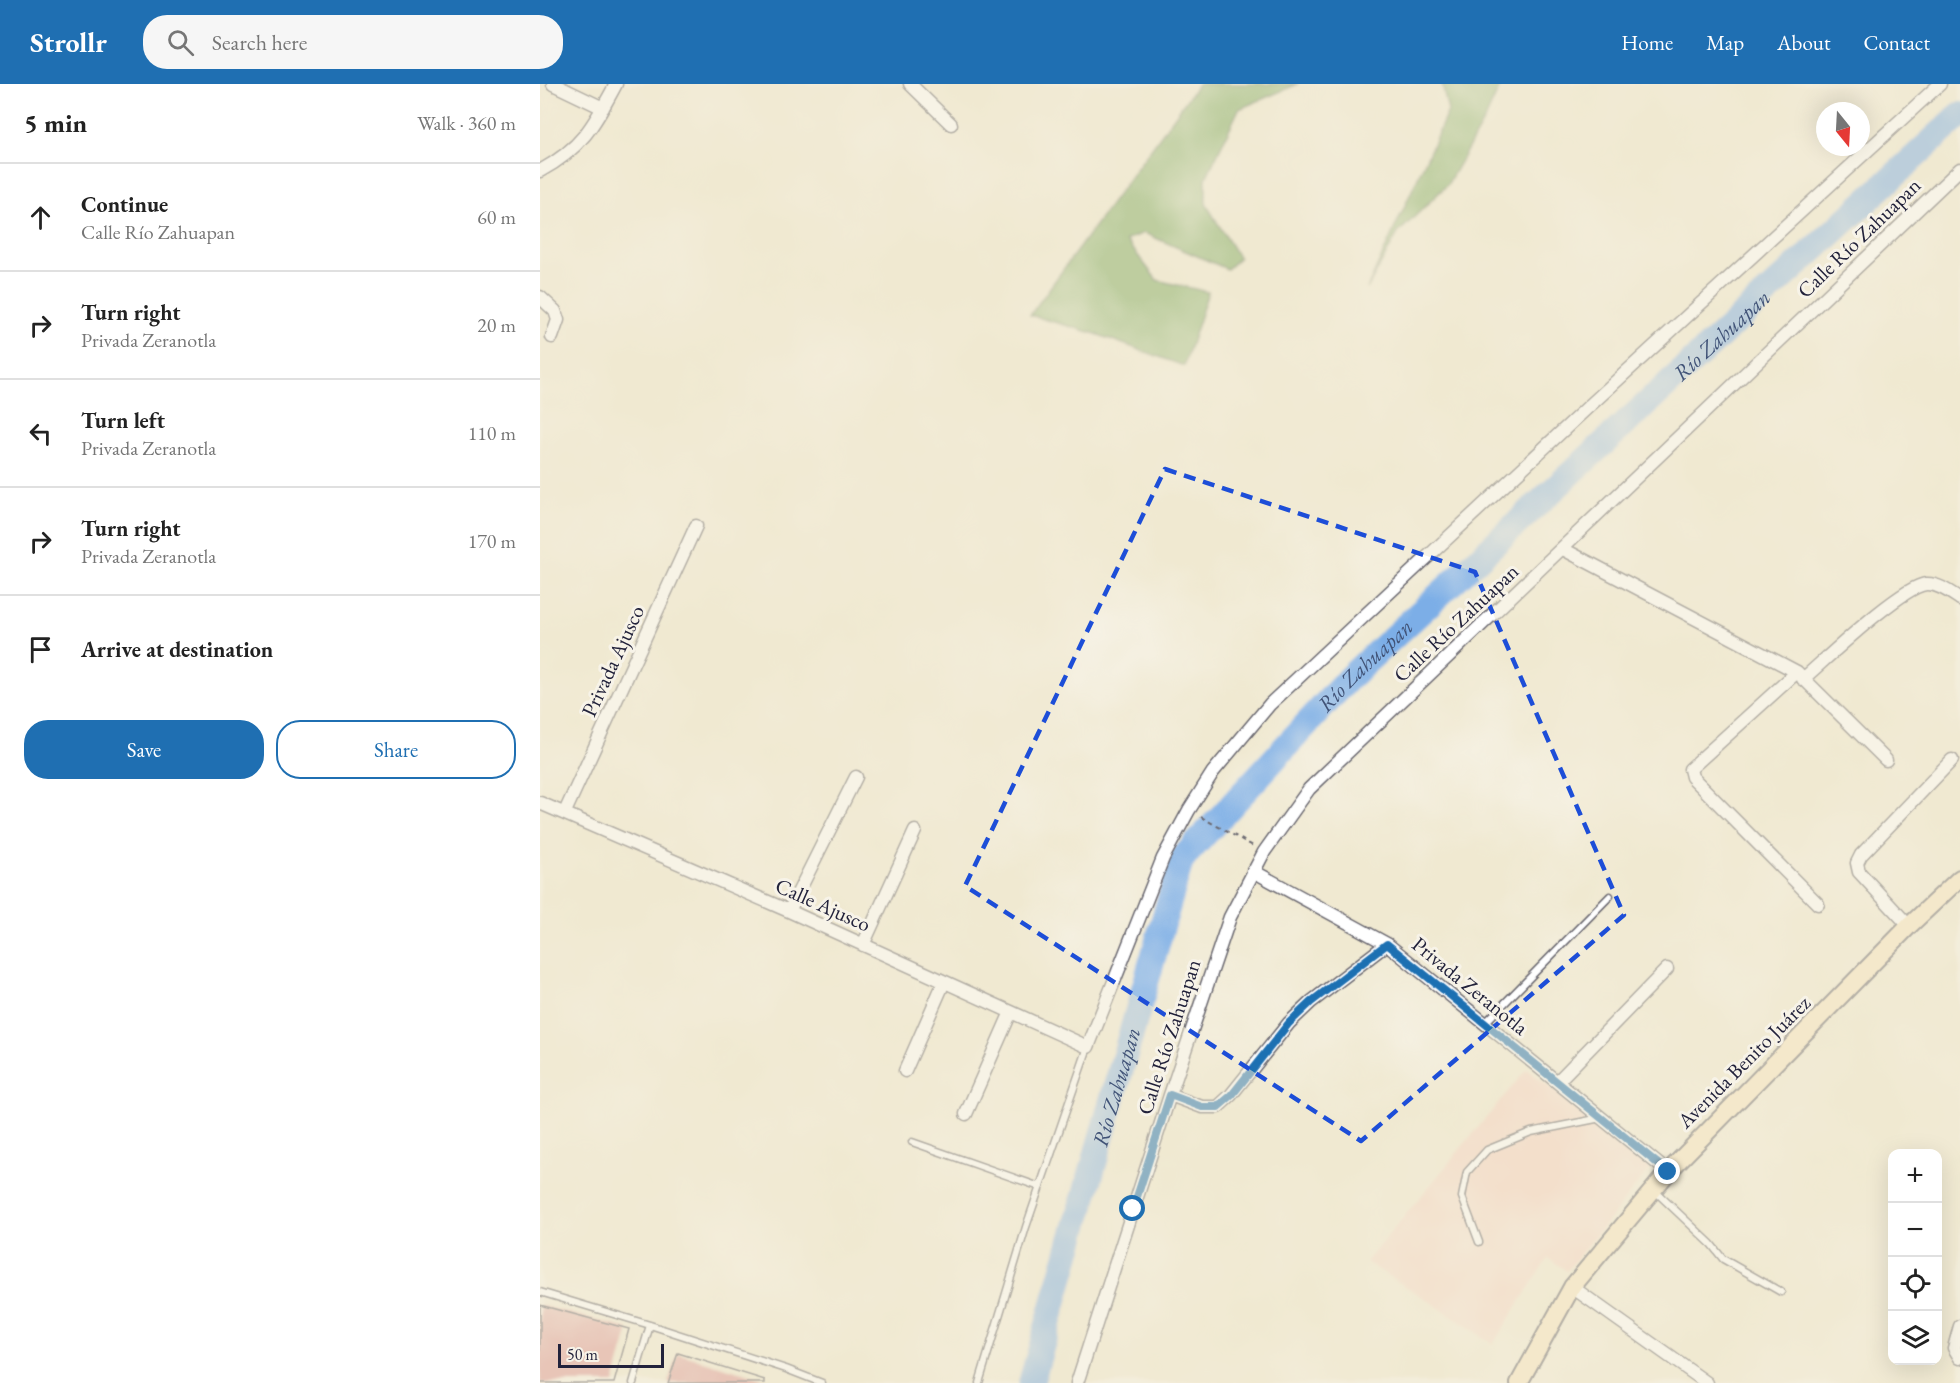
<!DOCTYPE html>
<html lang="en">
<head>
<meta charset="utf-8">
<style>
  :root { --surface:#fff; --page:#f6f6f6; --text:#222; --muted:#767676; --line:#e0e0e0; --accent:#1f6fb2 }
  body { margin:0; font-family:"EB Garamond",serif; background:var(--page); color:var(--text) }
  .controls { position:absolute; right:18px; bottom:18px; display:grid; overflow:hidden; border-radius:12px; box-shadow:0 6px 24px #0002 }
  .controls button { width:54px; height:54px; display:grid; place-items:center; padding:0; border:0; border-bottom:2px solid var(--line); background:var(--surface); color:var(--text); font:30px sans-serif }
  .compass { position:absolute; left:1276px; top:18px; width:54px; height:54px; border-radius:50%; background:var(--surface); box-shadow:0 6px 24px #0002; rotate:162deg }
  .scale { position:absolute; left:18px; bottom:15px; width:106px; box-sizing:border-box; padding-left:6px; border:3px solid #22223b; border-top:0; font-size:16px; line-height:21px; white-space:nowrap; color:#22223b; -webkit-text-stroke:4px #f7f3e8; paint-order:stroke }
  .stop { position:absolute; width:18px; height:18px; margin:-14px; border:4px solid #1f6fb2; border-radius:50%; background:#fff }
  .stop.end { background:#1f6fb2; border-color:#fff; box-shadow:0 2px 6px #0008 }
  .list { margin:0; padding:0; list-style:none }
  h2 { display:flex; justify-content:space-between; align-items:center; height:78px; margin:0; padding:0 24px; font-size:26px }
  h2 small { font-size:20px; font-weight:400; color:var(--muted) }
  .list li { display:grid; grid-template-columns:39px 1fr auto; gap:18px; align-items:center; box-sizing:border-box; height:108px; padding:0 24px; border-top:2px solid var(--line) }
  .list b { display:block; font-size:22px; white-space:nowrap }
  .list p { margin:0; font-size:20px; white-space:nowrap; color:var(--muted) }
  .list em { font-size:20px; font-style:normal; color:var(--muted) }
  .actions { display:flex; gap:12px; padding:18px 24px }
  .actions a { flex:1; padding:14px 0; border:2px solid var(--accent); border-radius:24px; text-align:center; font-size:21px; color:var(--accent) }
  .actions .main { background:var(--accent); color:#fff }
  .icon { flex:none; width:33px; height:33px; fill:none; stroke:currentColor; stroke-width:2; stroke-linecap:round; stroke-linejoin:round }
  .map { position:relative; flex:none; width:1420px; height:1299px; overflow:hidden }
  header { display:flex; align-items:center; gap:36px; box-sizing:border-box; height:84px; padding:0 30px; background:var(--accent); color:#fff }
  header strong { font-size:28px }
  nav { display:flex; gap:33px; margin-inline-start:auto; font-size:21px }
  .search { width:420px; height:54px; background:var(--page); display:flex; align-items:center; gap:15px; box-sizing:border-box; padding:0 21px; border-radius:24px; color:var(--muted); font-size:22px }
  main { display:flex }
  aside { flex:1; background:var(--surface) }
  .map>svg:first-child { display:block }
</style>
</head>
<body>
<header>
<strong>Strollr</strong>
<div class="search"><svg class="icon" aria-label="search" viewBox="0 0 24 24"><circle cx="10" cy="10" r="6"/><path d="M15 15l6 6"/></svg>Search here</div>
<nav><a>Home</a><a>Map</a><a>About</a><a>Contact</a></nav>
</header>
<main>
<aside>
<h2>5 min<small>Walk · 360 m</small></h2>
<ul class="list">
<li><svg class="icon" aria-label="ahead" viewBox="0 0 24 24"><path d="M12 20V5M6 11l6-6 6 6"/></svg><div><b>Continue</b><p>Calle Río Zahuapan</p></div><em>60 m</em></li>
<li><svg class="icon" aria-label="right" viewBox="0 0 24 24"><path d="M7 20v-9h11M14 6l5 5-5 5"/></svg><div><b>Turn right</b><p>Privada Zeranotla</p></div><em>20 m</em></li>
<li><svg class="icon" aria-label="left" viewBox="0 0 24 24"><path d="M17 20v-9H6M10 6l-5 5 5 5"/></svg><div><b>Turn left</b><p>Privada Zeranotla</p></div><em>110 m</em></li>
<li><svg class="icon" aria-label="right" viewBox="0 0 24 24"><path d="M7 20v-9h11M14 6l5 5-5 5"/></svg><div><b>Turn right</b><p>Privada Zeranotla</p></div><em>170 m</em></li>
<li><svg class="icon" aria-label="arrive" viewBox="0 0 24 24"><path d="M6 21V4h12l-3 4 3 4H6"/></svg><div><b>Arrive at destination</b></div></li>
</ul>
<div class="actions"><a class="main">Save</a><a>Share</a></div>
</aside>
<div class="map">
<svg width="1420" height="1299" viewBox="0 0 1420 1299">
  <rect width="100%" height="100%" fill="#f7f3e8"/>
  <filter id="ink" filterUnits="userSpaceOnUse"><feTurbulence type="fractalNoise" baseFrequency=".0167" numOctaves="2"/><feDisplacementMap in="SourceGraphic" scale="12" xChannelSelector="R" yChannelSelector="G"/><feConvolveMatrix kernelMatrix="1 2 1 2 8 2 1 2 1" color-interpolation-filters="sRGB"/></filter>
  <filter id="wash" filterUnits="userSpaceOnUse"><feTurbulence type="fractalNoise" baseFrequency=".008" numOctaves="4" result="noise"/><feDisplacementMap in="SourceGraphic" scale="24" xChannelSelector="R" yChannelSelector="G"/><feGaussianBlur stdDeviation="1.35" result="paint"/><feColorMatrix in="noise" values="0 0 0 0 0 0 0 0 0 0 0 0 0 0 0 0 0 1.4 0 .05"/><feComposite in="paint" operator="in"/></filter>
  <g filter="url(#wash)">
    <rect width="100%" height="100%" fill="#f0e9d1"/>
    <!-- built -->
    <path fill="#f5d2c3" d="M987 985 1111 1084 1027 1187 1008 1174 953 1260 886 1215 826 1178Z"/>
    <!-- forest -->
    <path fill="#80ac63" stroke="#51674f" stroke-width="1.5" d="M658 0H758L699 25 666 94V120L699 174 687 185 604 149 586 156 617 196 668 208 644 282 553 249 490 231Z
      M902 0H961L946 33 907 101 858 149 827 205 908 27Z"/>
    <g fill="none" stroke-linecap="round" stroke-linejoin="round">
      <!-- river -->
      <path stroke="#7baee7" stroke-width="26" id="s1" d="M491 1299 641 776 810 593 1420 31"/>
    </g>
    <g id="blocks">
      <!-- building -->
      <path fill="#dd9998" d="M0 1221 89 1245 74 1299H0Z
        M138 1269 225 1296V1299H128Z"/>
    </g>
  </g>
  <g filter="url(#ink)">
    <use href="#blocks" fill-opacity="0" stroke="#6a6870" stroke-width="1.5"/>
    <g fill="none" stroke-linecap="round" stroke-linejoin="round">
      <defs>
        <path id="service" d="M945 939 1070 812
          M372 1058 500 1103
          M1114 1106 1171 1160 1183 1175 1241 1208
          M939 1158 922 1113 927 1088 947 1066 991 1048 1061 1034
          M0 1208 110 1241
          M93 1299 110 1241 246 1285 282 1299
          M439 1299 486 1143 548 963"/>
        <path id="minor" d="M13 0 63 24
          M370 0 411 40
          M0 87C42 64 54 41 76 0
          M0 213 15 227 18 236 12 253
          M1023 465 1257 588 1346 676
          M1257 588 1150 685 1152 693 1278 820
          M1263 595C1286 575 1361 503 1386 500 1398 499 1411 509 1420 515
          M0 719 249 827 548 963 623 774 649 726 673 688 730 620 1047 324 1400 0
          M25 728 156 442
          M713 787 847 860 1128 1088
          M249 827 316 693
          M1369 842 1319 788 1317 779 1321 771 1412 676
          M323 861 375 747
          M365 987 404 898
          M1017 998 1127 885
          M630 1011 662 1023H678L691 1011 749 939 771 918 847 860
          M426 1030 471 928
          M1032 1203 1167 1299
          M1420 1242 1414 1264 1420 1274
          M537 1299 630 1011 690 833 724 768 769 705 1420 85"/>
        <path id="secondary" d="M979 1299 1032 1203 1128 1088 1369 842 1420 794"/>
      </defs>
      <!-- service casing -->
      <use href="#service" stroke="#6a6870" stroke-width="9"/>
      <!-- minor casing -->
      <use href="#minor" stroke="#6a6870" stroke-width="15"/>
      <!-- secondary casing -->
      <use href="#secondary" stroke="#6a6870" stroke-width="20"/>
      <!-- path -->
      <path stroke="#6a6870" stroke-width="2" stroke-dasharray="4.5 4.5" stroke-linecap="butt" d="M661 733 713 762"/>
      <!-- service -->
      <use href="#service" stroke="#fff" stroke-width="6"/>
      <!-- minor -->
      <use href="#minor" stroke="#fff" stroke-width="12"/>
      <!-- secondary -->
      <use href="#secondary" stroke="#f9e7c3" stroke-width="16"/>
    </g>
  </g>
  <g fill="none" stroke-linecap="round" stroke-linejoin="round" filter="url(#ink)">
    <!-- route -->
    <path stroke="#1f6fb2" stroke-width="8" d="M593 1125 630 1011 662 1023H678L692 1011 749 939 771 918 847 860 1128 1088"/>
  </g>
  <!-- marked area -->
  <path d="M0 0H1420V1299H0ZM625 385 935 488 1084 831 821 1057 425 802Z" fill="#f0e9d1" fill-opacity=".55" fill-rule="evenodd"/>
  <path fill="none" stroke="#1d4ed8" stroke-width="4.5" stroke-dasharray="12 8" stroke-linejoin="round" d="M625 385 935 488 1084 831 821 1057 425 802Z"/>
  <g text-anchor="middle" stroke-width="6" stroke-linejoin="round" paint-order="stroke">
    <!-- street labels -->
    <g font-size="21" fill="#22223b" stroke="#f7f3e8">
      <text transform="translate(1319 154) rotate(-44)" y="7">Calle Río Zahuapan</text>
      <text transform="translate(916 539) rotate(-43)" y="7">Calle Río Zahuapan</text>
      <text transform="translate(73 577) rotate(-65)" y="7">Privada Ajusco</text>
      <text transform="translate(283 821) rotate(24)" y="7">Calle Ajusco</text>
      <text transform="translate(930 902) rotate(39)" y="7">Privada Zeranotla</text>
      <text transform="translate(629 953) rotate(-72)" y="7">Calle Río Zahuapan</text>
      <text transform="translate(1204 978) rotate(-45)" y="7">Avenida Benito Juárez</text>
    </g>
    <!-- water labels -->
    <g font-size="22" font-style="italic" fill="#415377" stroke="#f7f3e8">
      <text dy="8" stroke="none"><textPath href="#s1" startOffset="1298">Río Zahuapan</textPath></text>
      <text dy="8" stroke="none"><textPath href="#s1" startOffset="812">Río Zahuapan</textPath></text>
      <text dy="8" stroke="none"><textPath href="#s1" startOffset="308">Río Zahuapan</textPath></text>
    </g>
  </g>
</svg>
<div class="controls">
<button>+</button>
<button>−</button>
<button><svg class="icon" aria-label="locate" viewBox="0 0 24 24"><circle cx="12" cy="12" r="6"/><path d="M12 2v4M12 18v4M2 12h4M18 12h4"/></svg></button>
<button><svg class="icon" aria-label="layers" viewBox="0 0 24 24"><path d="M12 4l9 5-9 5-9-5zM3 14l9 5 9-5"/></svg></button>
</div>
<svg class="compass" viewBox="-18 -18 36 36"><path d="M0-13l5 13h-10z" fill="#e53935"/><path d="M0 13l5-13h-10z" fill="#767676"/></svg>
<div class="scale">50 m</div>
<div class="stop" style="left:593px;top:1125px"></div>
<div class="stop end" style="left:1128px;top:1088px"></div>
</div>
</main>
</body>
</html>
